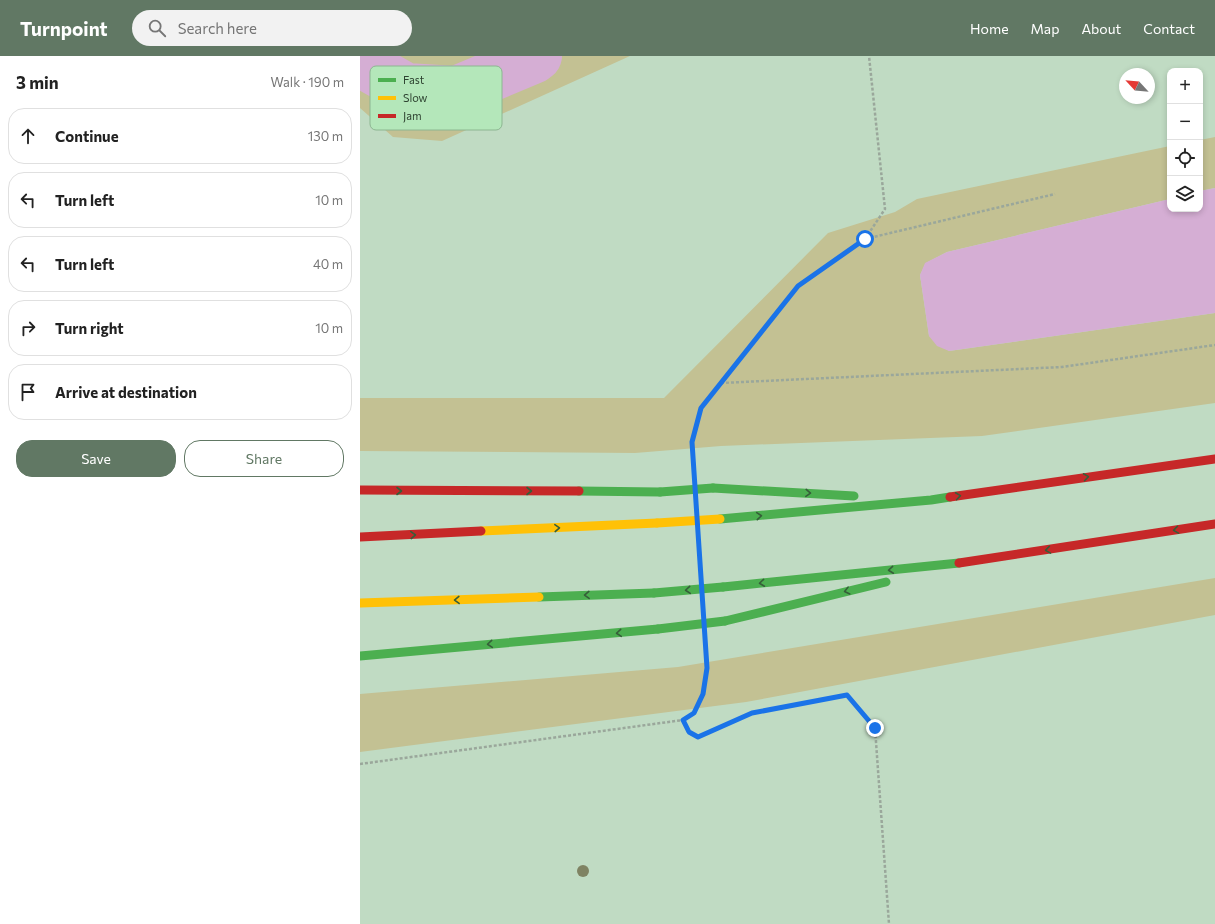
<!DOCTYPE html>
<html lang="en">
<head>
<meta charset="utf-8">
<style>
  :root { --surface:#fff; --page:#f2f2f2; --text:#222; --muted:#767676; --line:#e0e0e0; --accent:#617864 }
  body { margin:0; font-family:Commissioner,sans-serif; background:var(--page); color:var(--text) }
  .controls { position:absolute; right:12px; top:12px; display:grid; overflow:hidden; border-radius:8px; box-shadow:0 2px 6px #0003 }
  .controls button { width:36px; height:36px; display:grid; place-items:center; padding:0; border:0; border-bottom:1px solid var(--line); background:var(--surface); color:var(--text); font:20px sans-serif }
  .compass { position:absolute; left:759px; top:12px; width:36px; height:36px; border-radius:50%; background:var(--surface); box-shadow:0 2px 6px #0003; rotate:296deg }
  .stop { position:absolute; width:12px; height:12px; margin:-9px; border:3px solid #1a73e8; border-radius:50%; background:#fff }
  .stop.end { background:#1a73e8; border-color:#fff; box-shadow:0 1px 4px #0008 }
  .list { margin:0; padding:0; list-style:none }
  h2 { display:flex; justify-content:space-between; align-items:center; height:52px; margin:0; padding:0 16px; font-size:17px }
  h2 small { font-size:13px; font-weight:400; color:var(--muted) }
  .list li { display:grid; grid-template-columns:26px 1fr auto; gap:12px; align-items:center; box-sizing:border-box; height:56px; margin:0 8px 8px; padding:0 8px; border:1px solid var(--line); border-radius:16px }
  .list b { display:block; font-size:15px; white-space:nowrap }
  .list em { font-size:13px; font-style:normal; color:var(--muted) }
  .actions { display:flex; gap:8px; padding:12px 16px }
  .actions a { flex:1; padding:9px 0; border:1px solid var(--accent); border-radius:16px; text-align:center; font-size:14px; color:var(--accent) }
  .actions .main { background:var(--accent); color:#fff }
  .icon { flex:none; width:22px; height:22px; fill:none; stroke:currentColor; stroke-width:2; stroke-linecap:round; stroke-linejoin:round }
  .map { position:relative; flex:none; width:855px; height:868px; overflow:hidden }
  header { display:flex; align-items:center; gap:24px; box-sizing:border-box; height:56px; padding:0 20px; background:var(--accent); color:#fff }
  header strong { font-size:19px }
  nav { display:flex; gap:22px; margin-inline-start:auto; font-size:14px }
  .search { width:280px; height:36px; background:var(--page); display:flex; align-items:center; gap:10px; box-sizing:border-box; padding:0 14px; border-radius:22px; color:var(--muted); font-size:15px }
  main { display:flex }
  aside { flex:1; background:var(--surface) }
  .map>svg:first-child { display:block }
</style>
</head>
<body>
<header>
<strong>Turnpoint</strong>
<div class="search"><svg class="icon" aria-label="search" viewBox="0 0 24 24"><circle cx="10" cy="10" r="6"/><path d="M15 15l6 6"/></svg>Search here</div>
<nav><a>Home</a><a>Map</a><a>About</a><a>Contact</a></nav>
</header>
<main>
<aside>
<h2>3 min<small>Walk · 190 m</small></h2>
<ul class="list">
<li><svg class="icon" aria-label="ahead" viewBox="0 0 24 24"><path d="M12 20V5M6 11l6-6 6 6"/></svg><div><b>Continue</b></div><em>130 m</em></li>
<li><svg class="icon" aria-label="left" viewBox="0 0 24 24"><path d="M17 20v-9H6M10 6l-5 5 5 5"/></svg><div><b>Turn left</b></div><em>10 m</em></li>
<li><svg class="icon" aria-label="left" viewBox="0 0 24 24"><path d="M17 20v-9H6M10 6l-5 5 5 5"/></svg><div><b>Turn left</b></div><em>40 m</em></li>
<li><svg class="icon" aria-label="right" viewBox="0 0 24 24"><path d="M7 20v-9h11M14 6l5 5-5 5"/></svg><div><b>Turn right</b></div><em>10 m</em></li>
<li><svg class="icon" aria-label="arrive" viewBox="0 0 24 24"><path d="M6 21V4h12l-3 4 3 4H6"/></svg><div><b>Arrive at destination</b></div></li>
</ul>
<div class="actions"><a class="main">Save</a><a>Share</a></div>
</aside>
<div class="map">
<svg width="855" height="868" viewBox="0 0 855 868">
  <rect width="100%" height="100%" fill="#c0dbc3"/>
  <!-- green -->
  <path fill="#c3c193" d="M0 0H270L82 85 33 81 0 52Z
    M855 81V132L840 135V84Z
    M810 90V143L587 196 566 207 560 219 569 280 589 295 855 257V347L622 380 361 390 275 397 0 395V342H304L468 177 535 156 557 143Z
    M855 522V559L386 646 0 696V638L318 611Z"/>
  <!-- water -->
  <path fill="#d5aed4" d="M855 132V257L589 295 577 290 569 280 560 219 565 207 587 196 810 143V153H840V135Z"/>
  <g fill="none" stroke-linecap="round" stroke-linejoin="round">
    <!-- river -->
    <path stroke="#d5aed4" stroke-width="50" d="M7 0V10L46 32 96 35 173 3 177 0"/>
    <!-- path -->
    <path stroke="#9aa79b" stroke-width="2.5" stroke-dasharray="3 2" stroke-linecap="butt" d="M505 183 525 153 509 0
      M361 327 702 311 855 289
      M334 408 332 386 341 352 438 230 505 183 695 138
      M339 489 340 508
      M323 664 329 676 338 681 392 657 487 639 515 672 529 868
      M0 708 323 664 334 657 343 638 347 612 346 593"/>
    <!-- fast -->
    <path stroke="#4caf50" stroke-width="9" d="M353 432 494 440
      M219 435 300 436
      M360 463 571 444 590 441
      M363 531 599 507
      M179 541 294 537
      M365 565 526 526
      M0 600 298 573"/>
    <!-- slow -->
    <path stroke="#ffc107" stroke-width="9" d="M121 475 297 467
      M0 547 179 541"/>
    <!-- jam -->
    <path stroke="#c62828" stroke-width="9" d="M0 434 219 435
      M590 441 855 403
      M0 481 121 475
      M599 507 855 468"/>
    <!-- fast-bridge -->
    <path stroke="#4caf50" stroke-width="9" d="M300 436 353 432
      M294 537 363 531
      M298 573 365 565"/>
    <!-- slow-bridge -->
    <path stroke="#ffc107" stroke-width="9" d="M297 467 360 463"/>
  </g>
  <!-- trees -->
  <circle fill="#7f8363" cx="223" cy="815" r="6"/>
  <!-- one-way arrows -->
  <defs><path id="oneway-chevron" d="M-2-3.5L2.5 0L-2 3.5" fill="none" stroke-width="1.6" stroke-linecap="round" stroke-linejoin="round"/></defs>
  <g stroke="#365e39">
    <use href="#oneway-chevron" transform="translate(726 421) rotate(-8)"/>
    <use href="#oneway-chevron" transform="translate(39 435)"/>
    <use href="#oneway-chevron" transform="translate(169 435)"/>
    <use href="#oneway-chevron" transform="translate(448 437) rotate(3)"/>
    <use href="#oneway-chevron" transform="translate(598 440) rotate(-8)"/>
    <use href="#oneway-chevron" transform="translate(399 460) rotate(-5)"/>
    <use href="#oneway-chevron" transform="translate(197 472) rotate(-3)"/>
    <use href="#oneway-chevron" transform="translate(816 474) rotate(171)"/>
    <use href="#oneway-chevron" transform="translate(53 479) rotate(-3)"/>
    <use href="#oneway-chevron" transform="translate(688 494) rotate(171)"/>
    <use href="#oneway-chevron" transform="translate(531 514) rotate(174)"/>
    <use href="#oneway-chevron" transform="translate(402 527) rotate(174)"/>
    <use href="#oneway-chevron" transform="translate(328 534) rotate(175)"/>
    <use href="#oneway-chevron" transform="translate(487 535) rotate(166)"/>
    <use href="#oneway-chevron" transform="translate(227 539) rotate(178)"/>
    <use href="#oneway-chevron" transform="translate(97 544) rotate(178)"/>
    <use href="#oneway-chevron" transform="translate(259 577) rotate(175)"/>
    <use href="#oneway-chevron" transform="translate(130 588) rotate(175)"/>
  </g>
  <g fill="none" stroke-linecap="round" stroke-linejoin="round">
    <!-- route -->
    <path stroke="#1a73e8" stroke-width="5" d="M505 183 438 230 341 352 332 386 347 612 343 638 334 657 323 664 329 676 338 681 392 657 487 639 515 672"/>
  </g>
  <!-- legend -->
  <rect x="10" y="10" width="132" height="64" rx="6" fill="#b4e7ba" stroke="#8cb691" stroke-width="1"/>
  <rect x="18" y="22" width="18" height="4" fill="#4caf50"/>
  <rect x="18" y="40" width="18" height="4" fill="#ffc107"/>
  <rect x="18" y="58" width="18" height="4" fill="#c62828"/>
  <g font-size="11" fill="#2e4331">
    <text x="43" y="28">Fast</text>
    <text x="43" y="46">Slow</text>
    <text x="43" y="64">Jam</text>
  </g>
</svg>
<div class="controls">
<button>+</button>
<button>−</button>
<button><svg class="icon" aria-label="locate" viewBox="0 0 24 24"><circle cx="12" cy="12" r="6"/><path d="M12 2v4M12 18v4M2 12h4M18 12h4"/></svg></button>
<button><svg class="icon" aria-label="layers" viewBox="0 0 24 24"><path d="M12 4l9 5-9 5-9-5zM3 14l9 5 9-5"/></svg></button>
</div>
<svg class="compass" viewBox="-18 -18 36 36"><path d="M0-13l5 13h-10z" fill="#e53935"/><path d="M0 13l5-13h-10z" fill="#767676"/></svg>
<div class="stop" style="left:505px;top:183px"></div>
<div class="stop end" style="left:515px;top:672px"></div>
</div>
</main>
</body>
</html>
